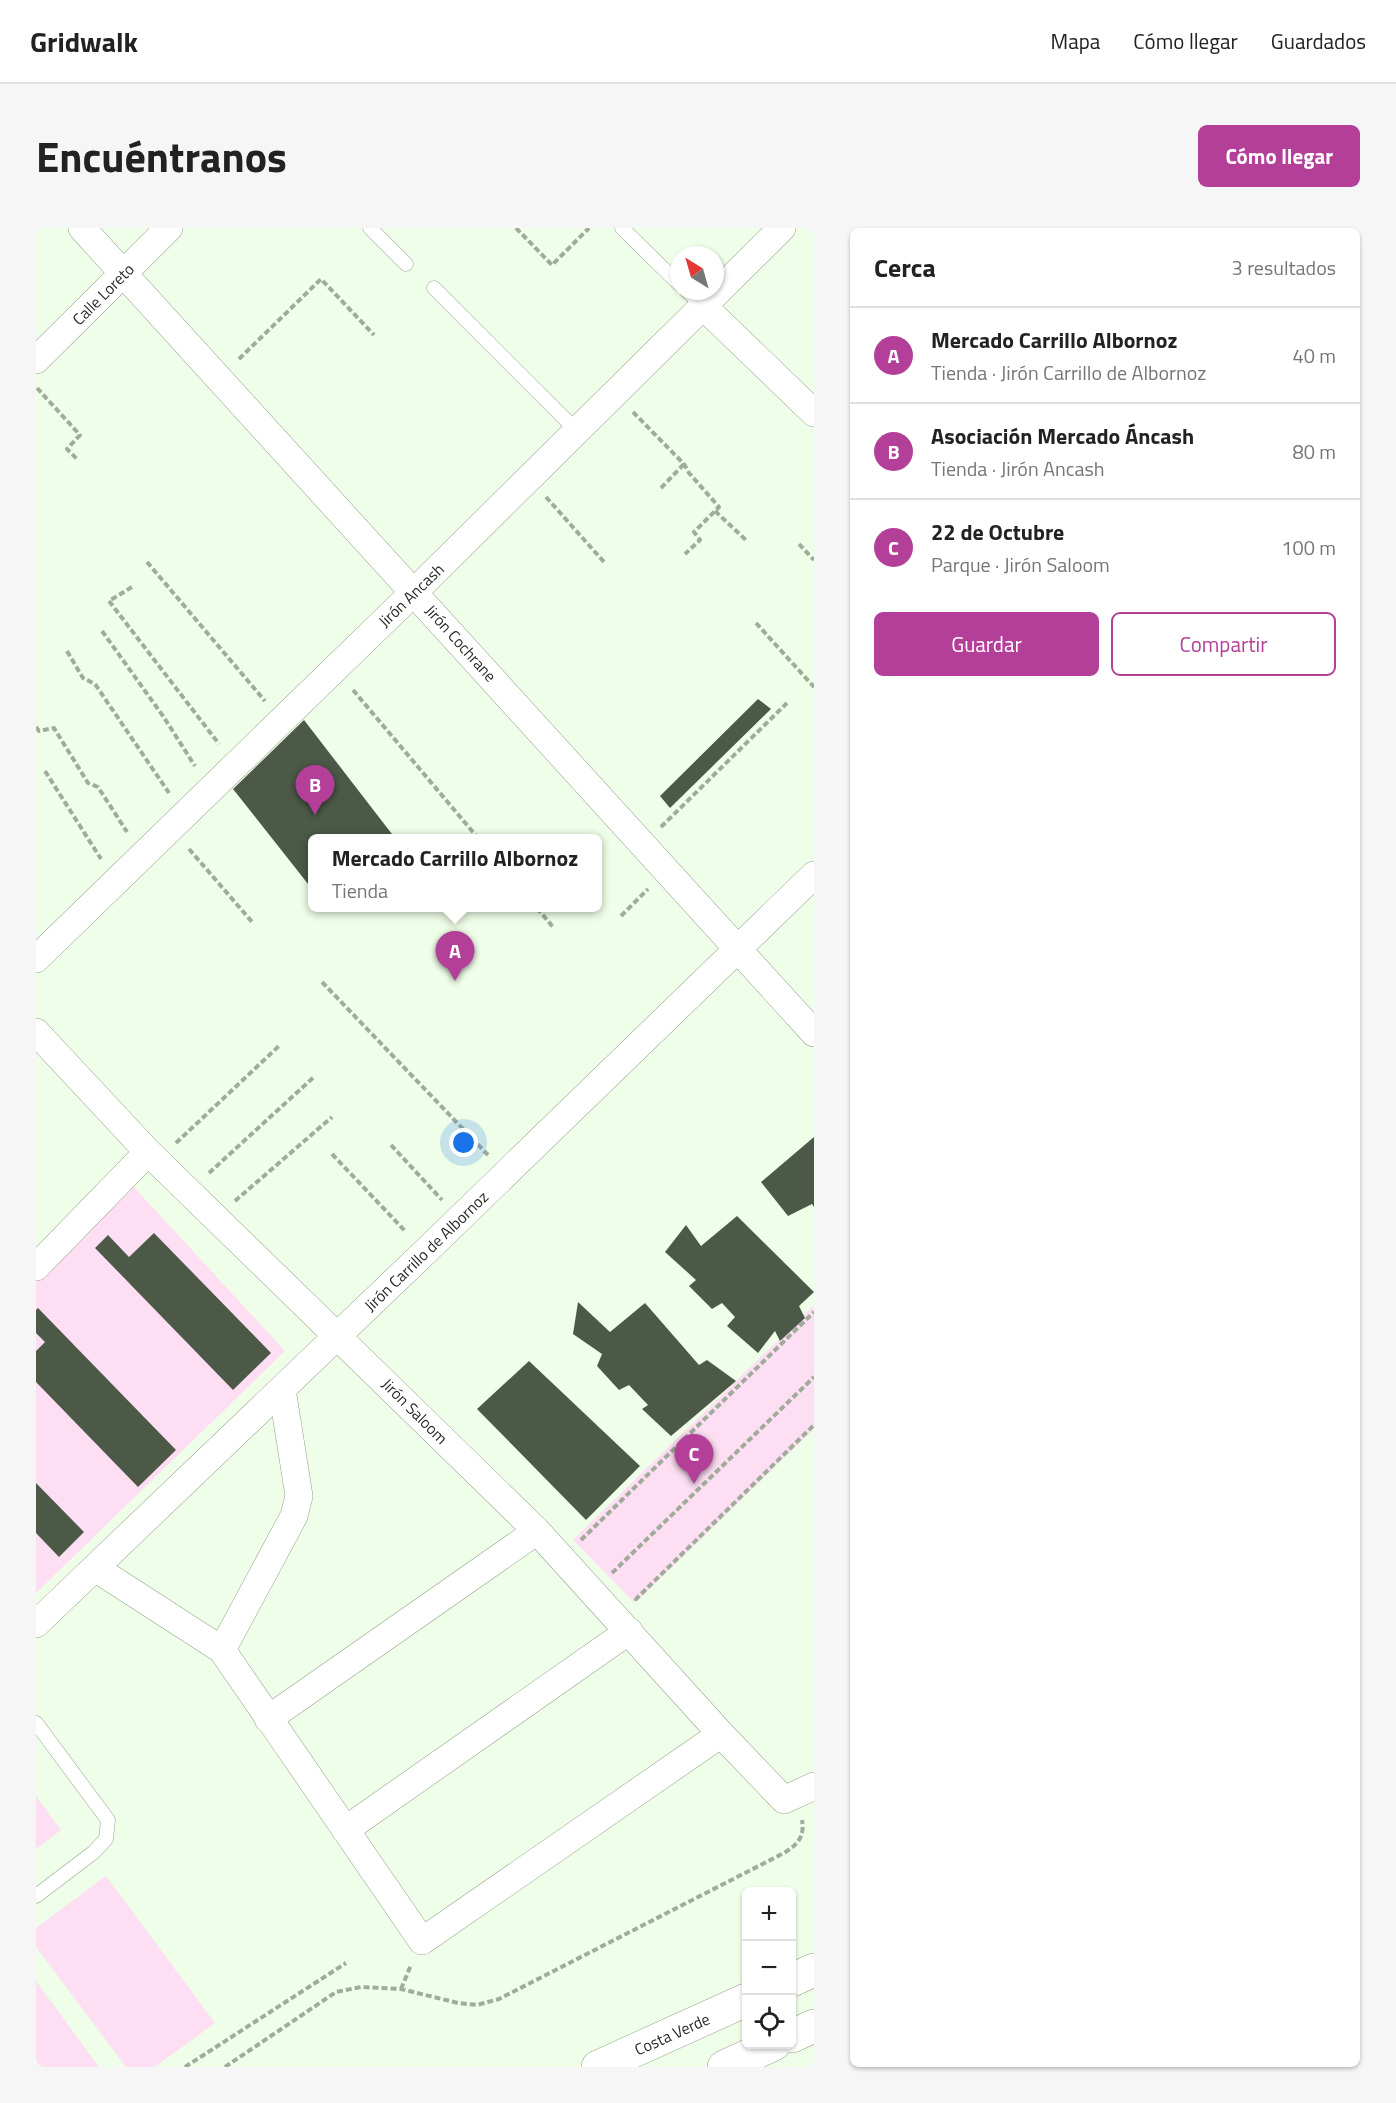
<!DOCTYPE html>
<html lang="es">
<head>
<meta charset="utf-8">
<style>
  :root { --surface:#fff; --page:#f6f6f6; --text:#222; --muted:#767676; --line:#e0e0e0; --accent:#b33f98 }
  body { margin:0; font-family:"Titillium Web",sans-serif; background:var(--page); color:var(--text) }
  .controls { position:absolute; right:18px; bottom:18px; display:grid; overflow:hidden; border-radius:9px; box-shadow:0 2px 4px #0004 }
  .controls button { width:54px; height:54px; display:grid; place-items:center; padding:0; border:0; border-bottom:2px solid var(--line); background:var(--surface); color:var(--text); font:30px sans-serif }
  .compass { position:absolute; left:634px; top:18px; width:54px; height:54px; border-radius:50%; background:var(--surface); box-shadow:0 2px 4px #0004; rotate:323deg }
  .you { position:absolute; left:428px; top:915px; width:21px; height:21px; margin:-15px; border:4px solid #fff; border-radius:50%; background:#1a73e8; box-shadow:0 0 0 9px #1a73e833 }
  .badge { display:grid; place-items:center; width:39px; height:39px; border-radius:50%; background:var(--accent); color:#fff; font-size:20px; font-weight:700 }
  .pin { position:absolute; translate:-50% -50px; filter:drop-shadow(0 2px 3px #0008) }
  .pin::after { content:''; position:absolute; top:32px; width:21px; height:18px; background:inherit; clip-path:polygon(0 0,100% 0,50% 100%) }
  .popup { position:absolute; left:272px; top:606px; width:294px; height:78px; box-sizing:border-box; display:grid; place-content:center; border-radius:9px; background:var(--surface); filter:drop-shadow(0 2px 4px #0005); font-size:20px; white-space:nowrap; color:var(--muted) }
  .popup b { font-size:22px; color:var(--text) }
  .popup::after { content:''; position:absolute; left:50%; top:100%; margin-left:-12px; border:12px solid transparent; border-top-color:var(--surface) }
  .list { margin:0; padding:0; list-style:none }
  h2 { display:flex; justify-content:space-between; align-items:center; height:78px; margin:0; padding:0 24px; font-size:26px }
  h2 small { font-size:20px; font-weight:400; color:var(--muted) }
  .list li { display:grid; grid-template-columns:39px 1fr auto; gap:18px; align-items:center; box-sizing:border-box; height:96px; padding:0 24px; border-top:2px solid var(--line) }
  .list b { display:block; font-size:22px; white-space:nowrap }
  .list p { margin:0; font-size:20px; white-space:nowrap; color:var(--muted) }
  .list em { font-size:20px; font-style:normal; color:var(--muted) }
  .actions { display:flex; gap:12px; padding:18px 24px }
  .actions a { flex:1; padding:14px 0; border:2px solid var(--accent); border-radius:9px; text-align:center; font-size:21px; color:var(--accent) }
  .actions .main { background:var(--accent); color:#fff }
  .icon { flex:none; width:33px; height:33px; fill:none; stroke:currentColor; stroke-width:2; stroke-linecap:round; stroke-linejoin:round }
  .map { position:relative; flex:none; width:778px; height:1839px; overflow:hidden; border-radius:9px }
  header { display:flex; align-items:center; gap:36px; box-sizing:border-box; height:84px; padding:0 30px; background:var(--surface); border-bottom:2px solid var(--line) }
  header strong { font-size:28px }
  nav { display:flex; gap:33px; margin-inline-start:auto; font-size:21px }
  .intro { display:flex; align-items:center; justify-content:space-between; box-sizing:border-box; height:144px; padding:0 36px }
  h1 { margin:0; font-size:42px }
  .button { padding:15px 27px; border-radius:9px; background:var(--accent); color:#fff; font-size:21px; font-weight:700 }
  main { display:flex; gap:36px; padding:0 36px }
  aside { flex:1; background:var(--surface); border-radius:9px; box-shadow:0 2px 4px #0004 }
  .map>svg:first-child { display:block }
</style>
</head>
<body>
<header>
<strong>Gridwalk</strong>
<nav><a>Mapa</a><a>Cómo llegar</a><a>Guardados</a></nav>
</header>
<div class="intro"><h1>Encuéntranos</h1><a class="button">Cómo llegar</a></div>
<main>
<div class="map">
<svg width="778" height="1839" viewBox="0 0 778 1839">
  <rect width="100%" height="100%" fill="#effee8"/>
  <!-- green -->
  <path fill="#fddef3" d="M84 944 249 1123 0 1365V1029Z
    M778 1077V1201L599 1375 537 1312Z
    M0 1568 25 1602 0 1621Z
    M70 1648 179 1795 119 1839H90L0 1719V1700Z
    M0 1753 63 1839H0Z"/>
  <!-- building -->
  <path fill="#4c5947" d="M722 471 735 481 634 580 624 568Z
    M268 492 359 610H276V661L197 561Z
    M778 909V979L776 976 752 988 725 954Z
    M701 988 778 1064 763 1078 769 1090 744 1113 739 1103 722 1125 691 1098 699 1089 686 1075 676 1081 653 1058 660 1052 629 1024 650 997 665 1018Z
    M118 1005 235 1125 197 1162 59 1020 72 1007 93 1029Z
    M542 1074 574 1104 609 1075 663 1137 671 1132 700 1153 635 1208 606 1181 612 1177 593 1157 583 1162 561 1138 566 1126 537 1106Z
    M2 1080 140 1222 102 1259 0 1154V1123L9 1114 0 1105V1082Z
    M493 1133 604 1238 550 1292 441 1181Z
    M0 1255 48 1304 23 1329 0 1305Z"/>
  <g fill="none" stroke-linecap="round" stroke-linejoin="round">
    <defs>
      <path id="lane" d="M334 0 370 36
        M586 0 643 56
        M398 60 541 203
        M651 63 667 78
        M0 1495 72 1592 70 1611 58 1624 0 1668"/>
      <path id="street" d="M46 0 778 805
        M667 78 778 185
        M0 132 133 0
        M0 731 378 364 746 0
        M0 804 112 924 501 1303 685 1506 748 1572 778 1558
        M0 1039 112 924
        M59 1340 186 1422 386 1713 685 1506
        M0 1396 389 1024 778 647
        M186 1422 258 1288 263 1268 246 1161
        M232 1491 501 1303
        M309 1602 593 1403"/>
      <path id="highway" d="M756 1752 778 1742
        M756 1808 778 1798
        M562 1839 710 1772
        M688 1839 738 1816"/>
    </defs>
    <!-- lane casing -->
    <use href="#lane" stroke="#95a38e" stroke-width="15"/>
    <!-- street casing -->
    <use href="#street" stroke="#95a38e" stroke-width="28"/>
    <!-- highway casing -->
    <use href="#highway" stroke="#95a38e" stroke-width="34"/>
    <!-- path -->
    <path stroke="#a0ab9a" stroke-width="4" stroke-dasharray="6 3" stroke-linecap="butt" d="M480 0 516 37 553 0
      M203 131 285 51 338 107
      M1 160 44 207 31 221 42 232
      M597 184 648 236 653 245 683 279 658 304 664 312 649 326
      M625 260 648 236
      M510 269 568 334
      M679 283 711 313
      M763 316 778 332
      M111 334 229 473
      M96 359 73 373 183 516
      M720 395 778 459
      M66 403 127 488 159 538
      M31 423 47 450 59 456 133 565
      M317 462 442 610
      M0 499 3 503 18 500 52 555 62 559 91 604
      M9 543 65 631
      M625 599 751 475
      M153 621 217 695
      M501 680 517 699
      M585 688 612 661
      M286 754 452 927
      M140 915 244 817
      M355 917 406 972
      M296 926 370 1004
      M173 945 279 848
      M199 973 296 889
      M545 1312 778 1084
      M576 1345 778 1149
      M599 1370 600 1371 778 1197
      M365 1761 375 1737
      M149 1839 310 1735
      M189 1839 300 1764 325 1759 365 1761 422 1775 441 1777 463 1771 748 1625C761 1617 769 1609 766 1592"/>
    <!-- lane -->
    <use href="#lane" stroke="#fff" stroke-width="14"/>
    <!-- street -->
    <use href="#street" stroke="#fff" stroke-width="27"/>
    <!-- highway -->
    <use href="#highway" stroke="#fff" stroke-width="33"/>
  </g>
  <g text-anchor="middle" stroke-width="6" stroke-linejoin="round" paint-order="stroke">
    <!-- street labels -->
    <g font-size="16" fill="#272c24" stroke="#fff">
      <text transform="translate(67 66) rotate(-45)" y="6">Calle Loreto</text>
      <text transform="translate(375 367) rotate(-44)" y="6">Jirón Ancash</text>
      <text transform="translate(425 415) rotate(48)" y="6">Jirón Cochrane</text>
      <text transform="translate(390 1023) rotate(-44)" y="6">Jirón Carrillo de Albornoz</text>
      <text transform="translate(379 1183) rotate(45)" y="6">Jirón Saloom</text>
      <text transform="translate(636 1806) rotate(-24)" y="6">Costa Verde</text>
    </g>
  </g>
</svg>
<div class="controls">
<button>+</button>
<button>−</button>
<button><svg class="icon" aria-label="locate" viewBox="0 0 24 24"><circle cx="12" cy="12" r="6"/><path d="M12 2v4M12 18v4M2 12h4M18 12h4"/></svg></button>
</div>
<svg class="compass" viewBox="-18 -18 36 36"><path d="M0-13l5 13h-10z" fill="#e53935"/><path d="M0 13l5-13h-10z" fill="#767676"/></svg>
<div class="you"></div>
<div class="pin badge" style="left:419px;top:753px">A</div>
<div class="popup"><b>Mercado Carrillo Albornoz</b>Tienda</div>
<div class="pin badge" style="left:279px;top:587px">B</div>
<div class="pin badge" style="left:658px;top:1256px">C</div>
</div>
<aside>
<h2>Cerca<small>3 resultados</small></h2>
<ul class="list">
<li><span class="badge">A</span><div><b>Mercado Carrillo Albornoz</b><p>Tienda · Jirón Carrillo de Albornoz</p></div><em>40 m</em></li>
<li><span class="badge">B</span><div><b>Asociación Mercado Áncash</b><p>Tienda · Jirón Ancash</p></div><em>80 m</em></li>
<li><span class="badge">C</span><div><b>22 de Octubre</b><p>Parque · Jirón Saloom</p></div><em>100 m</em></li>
</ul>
<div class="actions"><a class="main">Guardar</a><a>Compartir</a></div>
</aside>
</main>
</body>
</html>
